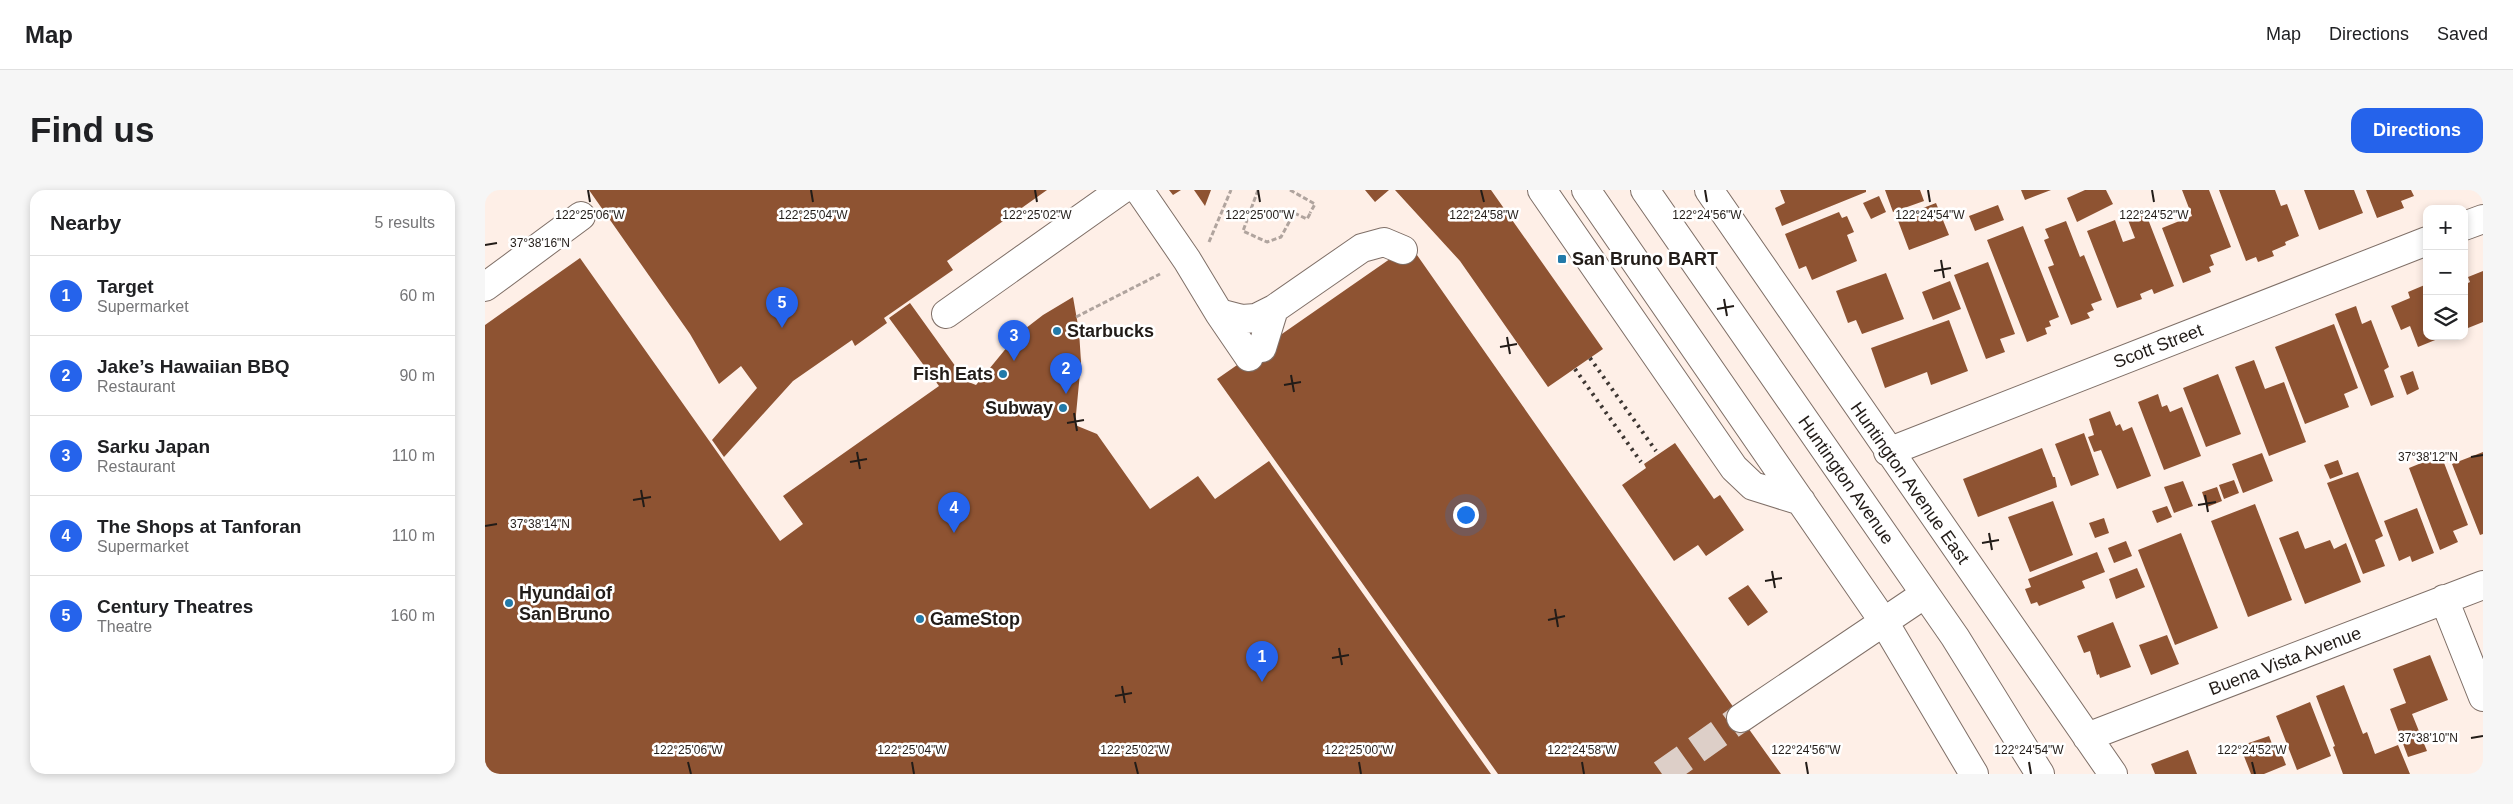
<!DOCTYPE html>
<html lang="en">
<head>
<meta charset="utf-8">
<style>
  :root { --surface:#fff; --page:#f6f6f6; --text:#202124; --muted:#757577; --line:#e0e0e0; --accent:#2563eb }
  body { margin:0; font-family:Helvetica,sans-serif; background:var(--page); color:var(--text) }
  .controls { position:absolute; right:15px; top:15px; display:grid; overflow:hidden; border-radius:10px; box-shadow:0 2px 8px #0003 }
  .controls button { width:45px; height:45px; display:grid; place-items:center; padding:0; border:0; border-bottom:1px solid var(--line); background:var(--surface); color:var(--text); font:25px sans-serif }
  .you { position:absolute; left:980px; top:324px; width:18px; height:18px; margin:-12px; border:4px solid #fff; border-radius:50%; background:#1a73e8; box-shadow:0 0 0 8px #1a73e833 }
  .badge { display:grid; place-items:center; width:32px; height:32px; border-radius:50%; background:var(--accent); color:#fff; font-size:16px; font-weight:700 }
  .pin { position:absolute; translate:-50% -41px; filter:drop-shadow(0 1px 2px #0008) }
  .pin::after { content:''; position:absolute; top:26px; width:18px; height:15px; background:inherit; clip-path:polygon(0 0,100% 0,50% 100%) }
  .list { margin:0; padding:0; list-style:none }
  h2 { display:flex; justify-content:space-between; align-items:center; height:65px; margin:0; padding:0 20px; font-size:21px }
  h2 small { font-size:16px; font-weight:400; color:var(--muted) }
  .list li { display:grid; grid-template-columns:32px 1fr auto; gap:15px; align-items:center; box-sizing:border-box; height:80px; padding:0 20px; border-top:1px solid var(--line) }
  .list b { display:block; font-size:19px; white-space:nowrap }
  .list p { margin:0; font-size:16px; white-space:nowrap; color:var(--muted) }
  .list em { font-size:16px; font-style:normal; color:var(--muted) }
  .icon { flex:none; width:28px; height:28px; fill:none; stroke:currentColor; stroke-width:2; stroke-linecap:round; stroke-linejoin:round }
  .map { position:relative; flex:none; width:1998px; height:584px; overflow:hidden; border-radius:15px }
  header { display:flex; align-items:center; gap:30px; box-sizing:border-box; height:70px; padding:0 25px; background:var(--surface); border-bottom:1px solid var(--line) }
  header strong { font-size:24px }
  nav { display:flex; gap:28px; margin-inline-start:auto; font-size:18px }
  .intro { display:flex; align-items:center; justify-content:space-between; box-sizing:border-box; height:120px; padding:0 30px }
  h1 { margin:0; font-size:35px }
  .button { padding:12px 22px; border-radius:15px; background:var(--accent); color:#fff; font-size:18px; font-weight:700 }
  main { display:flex; gap:30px; padding:0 30px }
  aside { flex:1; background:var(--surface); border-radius:15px; box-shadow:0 2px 8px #0003 }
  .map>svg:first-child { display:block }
</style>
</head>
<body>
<header>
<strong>Map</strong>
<nav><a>Map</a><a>Directions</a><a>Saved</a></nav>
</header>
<div class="intro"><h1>Find us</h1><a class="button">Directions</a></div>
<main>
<aside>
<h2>Nearby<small>5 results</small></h2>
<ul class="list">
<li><span class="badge">1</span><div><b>Target</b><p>Supermarket</p></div><em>60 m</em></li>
<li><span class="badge">2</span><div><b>Jake’s Hawaiian BBQ</b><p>Restaurant</p></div><em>90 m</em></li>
<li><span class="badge">3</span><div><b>Sarku Japan</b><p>Restaurant</p></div><em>110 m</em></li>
<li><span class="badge">4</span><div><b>The Shops at Tanforan</b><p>Supermarket</p></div><em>110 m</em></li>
<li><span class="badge">5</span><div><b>Century Theatres</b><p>Theatre</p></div><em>160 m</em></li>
</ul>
</aside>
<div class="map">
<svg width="1998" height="584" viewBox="0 0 1998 584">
  <rect width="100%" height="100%" fill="#feefe7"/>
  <!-- building -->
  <path fill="#8e5332" d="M104 0H562L462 71 468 80 399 128 402 133 370 156 367 150 308 191 239 267 227 250 272 198 256 176 234 194 205 144Z
    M684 0H696L688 5Z
    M709 0H726L720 16Z
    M880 0H904L890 12Z
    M910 0H1006L1118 159 1063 197 975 71Z
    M1295 0H1381V2L1297 36 1290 18 1300 13Z
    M1400 0H1435L1439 11 1408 22Z
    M1536 0H1566L1540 10Z
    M1600 0H1621L1628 14 1592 32 1582 8Z
    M1697 0H1724L1746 57 1725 65 1729 75 1724 77 1726 82 1698 93 1677 38 1707 26Z
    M1734 0H1790L1796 16 1802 14 1814 46 1800 52 1801 55 1787 61 1789 66 1773 72 1771 67 1761 71Z
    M1819 0H1869L1878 23 1834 40Z
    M1881 0H1926L1929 6 1916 11 1919 18 1892 28Z
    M1394 6 1401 22 1386 29 1378 13Z
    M1451 13 1464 45 1424 60 1412 28Z
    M1513 15 1519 30 1490 41 1484 26Z
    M1354 22 1357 28 1362 26 1369 42 1362 45 1372 71 1327 90 1321 76 1314 79 1300 44Z
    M1661 24 1689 96 1669 104 1667 99 1655 104 1657 109 1632 118 1602 41 1630 30 1638 52 1650 48 1643 30Z
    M1581 31 1595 67 1599 65 1617 110 1606 114 1609 120 1602 123 1605 128 1586 135 1563 77 1569 75 1559 50 1564 48 1560 39Z
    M1538 36 1574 127 1564 131 1566 136 1560 138 1562 144 1542 152 1502 50Z
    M925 55 1256 528 1296 584H1013L732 189Z
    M95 68 295 351 318 334 298 306 454 196 404 128 425 113 481 191 491 195 532 145 558 125 588 107 594 141 596 172 590 235 612 244 665 319 713 286 730 309 784 271 1006 584H0V135Z
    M1503 72 1530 144 1515 149 1520 162 1501 169 1469 85Z
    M1998 81V132L1983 138 1979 133V95L1985 92 1983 87Z
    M1401 83 1419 129 1377 144 1371 130 1363 133 1351 101Z
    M1465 91 1476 119 1448 130 1437 102Z
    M1942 94V146H1960L1933 157 1925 136 1916 140 1906 116 1925 108 1923 102Z
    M1871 116 1877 134 1886 130 1904 177 1899 180 1909 207 1886 216 1850 124Z
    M1464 130 1483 181 1446 195 1442 182 1400 198 1386 158Z
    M1849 134 1873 198 1859 204 1864 217 1820 234 1790 157Z
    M1769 170 1780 199 1799 192 1821 252 1784 266 1750 177Z
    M1928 181 1934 199 1922 205 1915 186Z
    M1733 184 1756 244 1721 257 1698 198Z
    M1673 204 1677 217 1682 215 1685 222 1697 217 1716 266 1679 280 1653 212Z
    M1625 221 1631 236 1635 234 1638 241 1647 237 1666 286 1632 299 1616 260 1609 262 1603 247 1609 245 1604 229Z
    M1599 243 1614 285 1586 296 1570 254Z
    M1190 253 1229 309 1235 305 1259 340 1221 366 1213 355 1189 371 1137 295 1161 278 1159 274Z
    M1557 258 1568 287H1570L1572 297 1493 327 1478 289Z
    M1998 262V344L1995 345 1967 274Z
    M1777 263 1788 291 1758 303 1747 274Z
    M1956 265 1983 335 1968 341 1973 352 1955 360 1924 278Z
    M1853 270 1858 284 1845 289 1839 275Z
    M1873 282 1898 346 1890 350 1900 376 1878 384 1842 293Z
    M1749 290 1754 303 1739 309 1734 295Z
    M1698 291 1708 316 1689 323 1679 297Z
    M1732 297 1737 311 1722 317 1717 302Z
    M1568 311 1588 365 1545 382 1523 327Z
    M1770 314 1807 410 1763 427 1726 331Z
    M1682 316 1687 327 1672 333 1667 321Z
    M1932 318 1949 363 1927 372 1925 366 1914 371 1899 331Z
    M1619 328 1624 343 1610 348 1604 333Z
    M1813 341 1820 359 1845 350 1849 359 1861 353 1876 392 1820 414 1794 348Z
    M1696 343 1733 438 1690 455 1653 360Z
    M1641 351 1647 366 1629 373 1623 358Z
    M1612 362 1620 382 1597 391 1600 398 1554 416 1552 412 1546 414 1540 399 1546 397 1543 389Z
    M1652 378 1660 397 1631 409 1624 389Z
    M1263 395 1283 422 1263 436 1243 408Z
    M1628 432 1646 477 1615 488 1614 484 1612 485 1605 461 1599 463 1592 446Z
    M1682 445 1694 474 1666 485 1654 455Z
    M1945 465 1963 510 1927 524 1942 561 1923 567 1905 519 1921 513 1908 479Z
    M1859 495 1878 544 1882 542 1890 564 1913 555 1925 584H1858L1848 557 1850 556 1831 506Z
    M1825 512 1846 566 1812 580 1791 526Z
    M1784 546 1791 564 1796 562 1801 575 1779 584H1766L1755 556Z
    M1703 560 1712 584H1670L1666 574Z"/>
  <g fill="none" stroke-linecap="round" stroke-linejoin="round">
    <!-- minor-tunnel -->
    <path stroke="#ddcfc8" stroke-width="28" stroke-dasharray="28 14" stroke-linecap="butt" d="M1177 584 1256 528"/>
    <defs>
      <path id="minor" d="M654 0 702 70 734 123 757 129 771 128 789 119 877 58 899 52 918 60
        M1057 0 1249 278 1268 296 1316 311
        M1101 0 1399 432 1489 584
        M1160 0 1470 447 1555 584
        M1224 0 1628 584
        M1979 36 1998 29
        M0 97 96 26
        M734 123 764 167
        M461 124 636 0
        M777 158 789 119
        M1403 262 1942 51
        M1959 409 1998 507
        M1256 528 1440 404
        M1602 547 1998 395"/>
    </defs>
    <!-- minor casing -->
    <use href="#minor" stroke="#7f6f67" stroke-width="30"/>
    <!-- path -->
    <path stroke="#b0a49e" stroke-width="3" stroke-dasharray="5 2.5" stroke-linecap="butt" d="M773 0 758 41 782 52 796 47 809 23 822 29 826 22
      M805 0 830 14 825 23
      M724 52 746 0
      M591 127 675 84"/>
    <!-- minor -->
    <use href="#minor" stroke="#fff" stroke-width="28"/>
    <!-- rail -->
    <path stroke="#3d3632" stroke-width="4" stroke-dasharray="2.5 5" stroke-linecap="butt" d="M1105 168 1171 261
      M1090 179 1156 272"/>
  </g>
  <!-- ticks -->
  <path fill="none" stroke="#221c18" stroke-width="2" d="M103 0 105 12M326 0 328 12M550 0 552 12M773 0 775 12M996 0 999 12M1220 0 1222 12M1443 0 1445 12M1667 0 1669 12M0 55 12 53M1456 70 1459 88M1449 81 1466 78M1239 109 1242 126M1232 119 1249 116M1022 147 1025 164M1015 157 1032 154M806 185 809 202M799 195 816 192M589 223 592 241M582 233 599 230M372 262 375 279M1986 267 1998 265M365 272 382 269M156 300 159 317M1720 305 1723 322M148 310 166 307M1713 315 1731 312M0 336 12 334M1504 343 1507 360M1497 353 1514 350M1287 381 1290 398M1280 391 1297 388M1070 419 1073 437M1063 430 1080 426M854 458 857 475M847 468 864 465M637 496 640 513M630 506 647 503M1986 548 1998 546M203 572 206 584M427 572 429 584M650 572 653 584M874 572 876 584M1097 572 1099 584M1321 572 1323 584M1544 572 1546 584M1767 572 1770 584"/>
  <!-- markers -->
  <g fill="#227aa9" stroke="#fff" stroke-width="2">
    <rect x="1072" y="64" width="10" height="10" rx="2.5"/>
    <circle cx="572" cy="141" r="5"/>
    <circle cx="518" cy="184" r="5"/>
    <circle cx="578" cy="218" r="5"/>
    <circle cx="24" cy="413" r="5"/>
    <circle cx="435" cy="429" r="5"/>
  </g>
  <g text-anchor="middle" stroke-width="5" stroke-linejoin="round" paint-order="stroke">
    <!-- poi labels -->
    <g font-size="18" font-weight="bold" fill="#221c18" stroke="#fff" text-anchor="start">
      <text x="1087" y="75">San Bruno BART</text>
      <text x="582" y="147">Starbucks</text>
      <text x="508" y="190" text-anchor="end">Fish Eats</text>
      <text x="568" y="224" text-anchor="end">Subway</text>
      <text x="34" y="409">Hyundai of<tspan x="34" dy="21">San Bruno</tspan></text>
      <text x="445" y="435">GameStop</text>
    </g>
    <!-- street labels -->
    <g font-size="18" fill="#221c18" stroke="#fff">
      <text transform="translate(1673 156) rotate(-21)" y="6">Scott Street</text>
      <text transform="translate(1361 290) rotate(55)" y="6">Huntington Avenue</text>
      <text transform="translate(1425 293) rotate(55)" y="6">Huntington Avenue East</text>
      <text transform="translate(1800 471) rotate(-21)" y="6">Buena Vista Avenue</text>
    </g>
  </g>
  <g font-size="12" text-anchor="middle" fill="#221c18" stroke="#fff" stroke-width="5" stroke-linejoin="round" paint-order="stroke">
    <text x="105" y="29">122°25'06"W</text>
    <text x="328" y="29">122°25'04"W</text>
    <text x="552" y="29">122°25'02"W</text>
    <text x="775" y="29">122°25'00"W</text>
    <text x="999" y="29">122°24'58"W</text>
    <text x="1222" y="29">122°24'56"W</text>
    <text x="1445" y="29">122°24'54"W</text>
    <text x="1669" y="29">122°24'52"W</text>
    <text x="55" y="57">37°38'16"N</text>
    <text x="1943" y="271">37°38'12"N</text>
    <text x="55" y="338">37°38'14"N</text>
    <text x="1943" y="552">37°38'10"N</text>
    <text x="203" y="564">122°25'06"W</text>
    <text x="427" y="564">122°25'04"W</text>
    <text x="650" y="564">122°25'02"W</text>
    <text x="874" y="564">122°25'00"W</text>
    <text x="1097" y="564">122°24'58"W</text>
    <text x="1321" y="564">122°24'56"W</text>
    <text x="1544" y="564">122°24'54"W</text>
    <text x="1767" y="564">122°24'52"W</text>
  </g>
</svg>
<div class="controls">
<button>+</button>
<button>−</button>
<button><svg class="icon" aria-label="layers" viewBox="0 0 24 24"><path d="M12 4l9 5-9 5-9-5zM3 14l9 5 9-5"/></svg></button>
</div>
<div class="you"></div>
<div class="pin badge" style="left:777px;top:492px">1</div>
<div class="pin badge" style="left:581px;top:204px">2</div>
<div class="pin badge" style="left:529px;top:171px">3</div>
<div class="pin badge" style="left:469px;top:343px">4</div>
<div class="pin badge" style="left:297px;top:138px">5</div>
</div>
</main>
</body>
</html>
